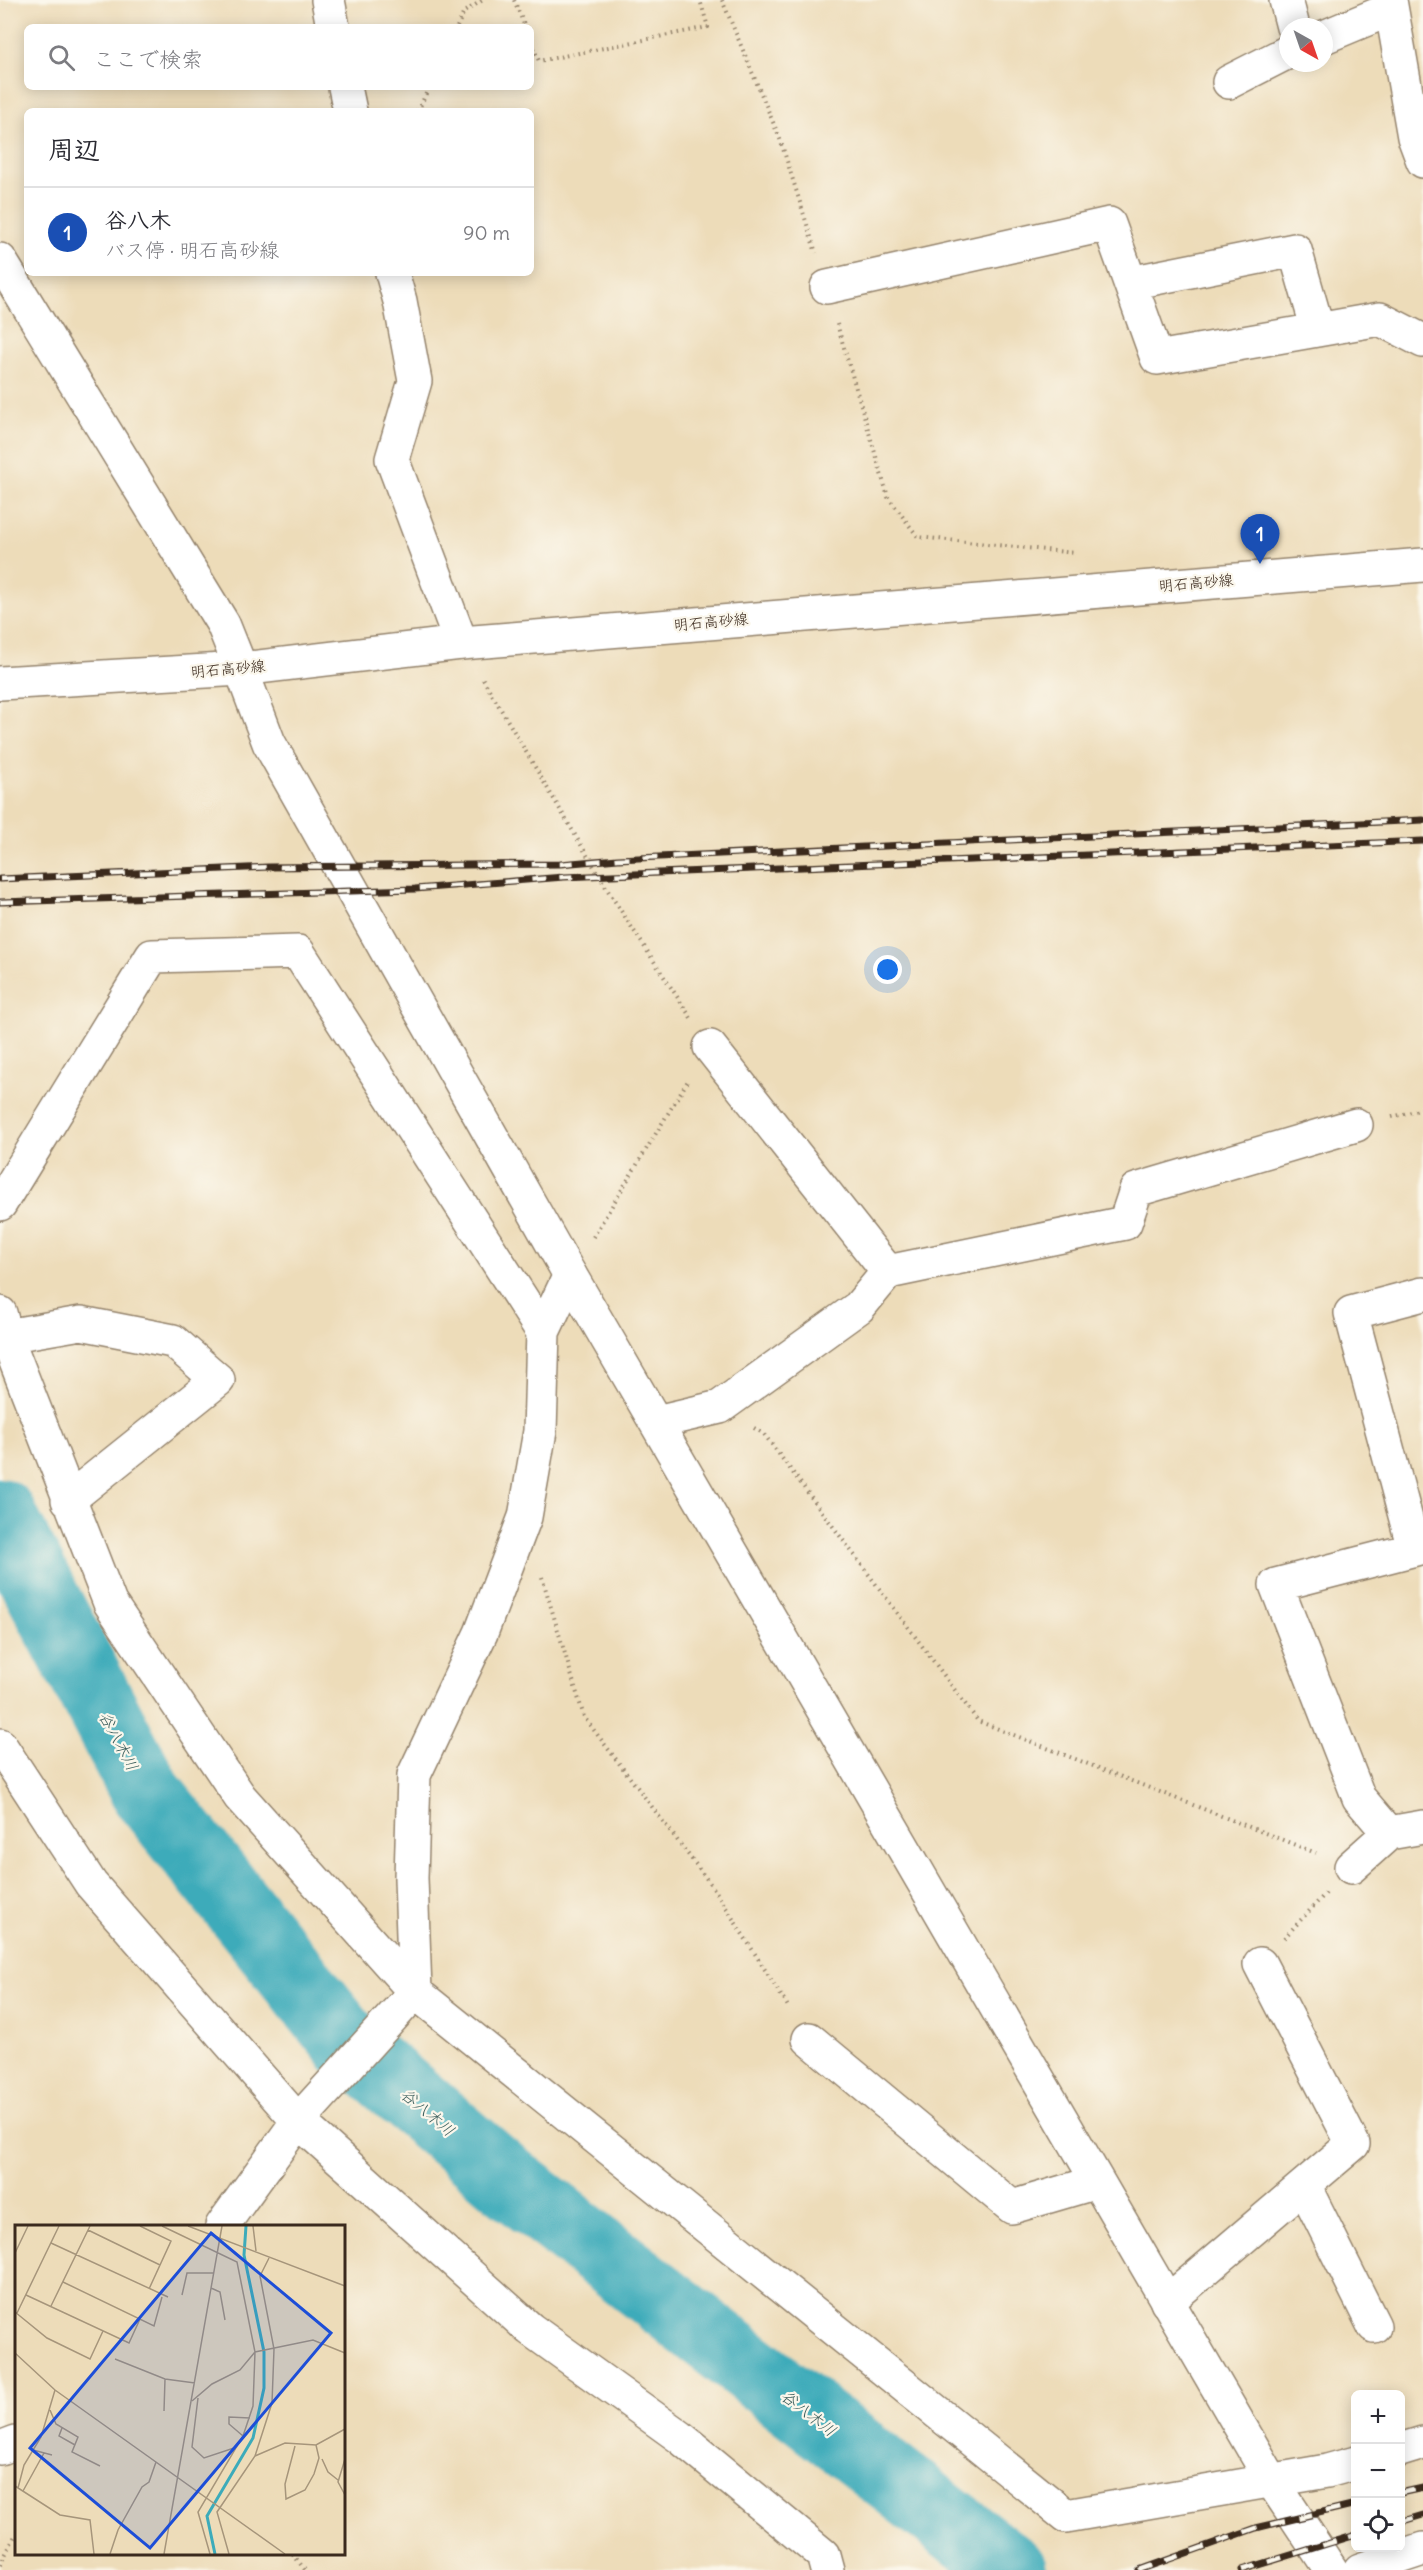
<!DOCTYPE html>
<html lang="ja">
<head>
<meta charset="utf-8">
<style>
  :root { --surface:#fff; --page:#f2f2f3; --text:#2b2b33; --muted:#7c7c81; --line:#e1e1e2; --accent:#1f6fb2 }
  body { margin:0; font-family:Delius,"Klee One",sans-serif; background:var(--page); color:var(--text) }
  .controls { position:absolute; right:18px; bottom:18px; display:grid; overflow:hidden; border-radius:9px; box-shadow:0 3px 15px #0003 }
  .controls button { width:54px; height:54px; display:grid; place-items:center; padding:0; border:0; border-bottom:2px solid var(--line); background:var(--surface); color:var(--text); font:30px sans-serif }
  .compass { position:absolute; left:1279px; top:18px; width:54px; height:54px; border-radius:50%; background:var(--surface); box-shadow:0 3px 15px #0003; rotate:140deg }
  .you { position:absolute; left:888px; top:970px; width:21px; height:21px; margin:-15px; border:4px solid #fff; border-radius:50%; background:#1a73e8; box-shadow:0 0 0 9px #1a73e833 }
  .badge { display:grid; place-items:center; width:39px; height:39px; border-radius:50%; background:var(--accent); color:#fff; font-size:20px; font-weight:700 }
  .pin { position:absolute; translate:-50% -50px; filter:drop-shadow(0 2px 3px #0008) }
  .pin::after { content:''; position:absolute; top:32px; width:21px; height:18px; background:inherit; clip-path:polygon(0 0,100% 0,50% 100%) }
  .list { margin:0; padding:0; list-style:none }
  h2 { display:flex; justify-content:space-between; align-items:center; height:78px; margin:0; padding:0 24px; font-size:26px }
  h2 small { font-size:20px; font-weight:400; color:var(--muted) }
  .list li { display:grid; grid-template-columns:39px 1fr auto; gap:18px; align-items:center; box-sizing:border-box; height:90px; padding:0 24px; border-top:2px solid var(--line) }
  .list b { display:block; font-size:22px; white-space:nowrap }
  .list p { margin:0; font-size:20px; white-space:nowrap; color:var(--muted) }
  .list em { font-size:20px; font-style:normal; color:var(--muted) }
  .icon { flex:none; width:33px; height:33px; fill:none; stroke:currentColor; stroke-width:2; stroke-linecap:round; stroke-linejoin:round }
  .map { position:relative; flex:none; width:1423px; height:2570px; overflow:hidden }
  .search { position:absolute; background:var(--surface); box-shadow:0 3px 15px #0003; left:24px; top:24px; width:510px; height:66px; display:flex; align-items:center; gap:15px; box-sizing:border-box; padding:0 21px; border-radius:9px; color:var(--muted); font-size:22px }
  .panel { position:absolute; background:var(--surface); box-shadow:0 3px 15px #0003; left:24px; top:108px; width:510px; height:168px; border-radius:9px }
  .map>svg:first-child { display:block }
</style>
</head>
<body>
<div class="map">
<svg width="1423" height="2570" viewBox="0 0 1423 2570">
  <rect width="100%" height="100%" fill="#fbf7ec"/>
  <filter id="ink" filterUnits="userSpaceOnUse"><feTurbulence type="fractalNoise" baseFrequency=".0167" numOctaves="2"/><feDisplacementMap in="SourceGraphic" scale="12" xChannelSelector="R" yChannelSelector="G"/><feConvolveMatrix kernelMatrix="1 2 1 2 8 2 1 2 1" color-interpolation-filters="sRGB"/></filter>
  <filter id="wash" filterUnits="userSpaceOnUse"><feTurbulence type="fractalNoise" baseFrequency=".008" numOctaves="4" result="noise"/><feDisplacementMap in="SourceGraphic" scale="24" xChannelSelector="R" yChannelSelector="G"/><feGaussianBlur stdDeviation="1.35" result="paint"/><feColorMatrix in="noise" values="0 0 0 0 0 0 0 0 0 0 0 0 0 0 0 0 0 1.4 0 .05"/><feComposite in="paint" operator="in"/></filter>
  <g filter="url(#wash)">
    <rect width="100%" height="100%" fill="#eddcb9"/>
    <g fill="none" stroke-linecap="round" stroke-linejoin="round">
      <!-- river -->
      <path stroke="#3cabba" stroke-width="72" d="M0 1514 146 1792 349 2045 507 2180 1011 2570"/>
    </g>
  </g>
  <g filter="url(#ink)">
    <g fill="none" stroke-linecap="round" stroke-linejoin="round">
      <defs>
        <path id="minor" d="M328 0 333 27
          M1286 0 1293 27
          M1390 0 1414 137 1423 161
          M1324 37 1391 9
          M1229 82 1288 52
          M345 87 350 111
          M0 260 223 624 241 669
          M392 273 400 301 415 381 392 459 461 643
          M1130 283 1295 250 1318 330
          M827 287 1109 224 1157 358 1380 319 1423 341
          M710 1047 888 1272
          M0 1204 152 956 298 952 543 1332
          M0 1313 6 1336 110 1603 240 1797 415 1992 1066 2516 1327 2471 1356 2463
          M6 1336 81 1323 173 1341 218 1380 68 1500
          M656 1422 720 1407 859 1307 888 1272 1125 1223 1136 1190 1356 1125
          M1414 1549 1351 1313 1423 1294
          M0 1745 91 1884 298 2121 530 2329 680 2437 823 2555 827 2570
          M1389 1833 1359 1798 1276 1585 1423 1547
          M1351 1867 1389 1833 1423 1827
          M809 2039 1012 2207 1097 2182
          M1304 2186 1374 2326
          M222 2226 298 2121 415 1992 411 1878 414 1775 481 1633 525 1517 540 1431 543 1332 570 1275
          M1167 2302 1353 2144 1260 1964
          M0 2448 16 2442
          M1400 2450 1423 2443
          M1360 2570 1423 2549"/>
        <path id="tertiary" d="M241 669 269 743 570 1275 1272 2481 1331 2570"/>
        <path id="secondary" d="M0 683 241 669 461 643 1423 565"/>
      </defs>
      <!-- minor casing -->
      <use href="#minor" stroke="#94836c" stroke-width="36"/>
      <!-- tertiary casing -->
      <use href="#tertiary" stroke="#94836c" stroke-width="36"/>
      <!-- secondary casing -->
      <use href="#secondary" stroke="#94836c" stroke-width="36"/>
      <!-- path -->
      <path stroke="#94836c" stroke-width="4" stroke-dasharray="1.5 4.5" stroke-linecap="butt" d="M514 0 525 27
        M722 0 780 139 816 253
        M457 27 464 12 483 0
        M531 42 539 61 708 27 700 0
        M418 111 429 87
        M837 324 888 497 918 537 1075 553
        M483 679 610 894 691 1018
        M1392 1117 1423 1109
        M593 1237 689 1079
        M754 1428 764 1434 978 1721 1316 1853
        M542 1577 584 1717 715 1890 789 2008
        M1284 1938 1326 1893
        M293 2554 305 2570
        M0 2565 16 2534"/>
      <!-- minor -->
      <use href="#minor" stroke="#fff" stroke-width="33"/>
      <!-- tertiary -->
      <use href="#tertiary" stroke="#fff" stroke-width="33"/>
      <!-- secondary -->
      <use href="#secondary" stroke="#fff" stroke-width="33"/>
      <defs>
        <path id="rail" d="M0 879 269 867 560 864 618 859 1423 820
          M0 902 415 889 564 877 1423 841
          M1400 2493 1423 2488
          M1400 2522 1423 2515
          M1139 2570 1256 2528 1356 2504
          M1242 2570 1356 2535"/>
      </defs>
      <!-- rail casing -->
      <use href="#rail" stroke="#3b2a1e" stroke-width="7"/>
      <!-- rail -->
      <use href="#rail" stroke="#fbf7ec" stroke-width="4.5" stroke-dasharray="14" stroke-linecap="butt"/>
    </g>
  </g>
  <g text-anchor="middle" stroke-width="4.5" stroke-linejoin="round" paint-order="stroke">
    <!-- street labels -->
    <g font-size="15" fill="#3b2a1e" stroke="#fbf7ec">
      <text transform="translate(1196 583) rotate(-5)" y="5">明石高砂線</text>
      <text transform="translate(711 622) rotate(-5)" y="5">明石高砂線</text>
      <text transform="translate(228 669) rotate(-5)" y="5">明石高砂線</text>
    </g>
    <!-- water labels -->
    <g font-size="16" font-style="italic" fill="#3b5e5c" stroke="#fbf7ec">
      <text transform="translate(119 1741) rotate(62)" y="6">谷八木川</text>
      <text transform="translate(428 2112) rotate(40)" y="6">谷八木川</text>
      <text transform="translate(809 2413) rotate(38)" y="6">谷八木川</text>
    </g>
  </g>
  <!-- overview -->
  <g transform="translate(15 2225)">
    <rect width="330" height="330" fill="#eddcb9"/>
    <path fill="none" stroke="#3cabba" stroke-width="3" d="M200 329 192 291 238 213 249 163V127L229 30 231 1"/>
    <path fill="none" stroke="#a6957b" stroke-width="1.5" d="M125 1 156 16 134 64M147 1 222 37 240 127 238 181 228 211 183 287 195 329M173 1 330 61M238 1 241 26M73 5 145 40M36 18 153 72M0 28 13 1M48 57 139 101 147 72M196 63 205 67 210 95M11 70 114 118 125 94M167 70 172 48H199M36 81 75 1M0 87 32 113 75 134 88 106M2 88 44 1M0 128 40 165 270 329M100 134 150 154 180 158M183 173 177 222 189 233 222 222M177 176 197 159 225 145 240 127 298 115 330 128M35 185 41 199 63 212 57 227 85 241M149 186 150 154M47 203 44 211 60 220M228 211 214 199V192L235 193M280 221 270 259 271 274 290 265 299 249 304 233 301 220M18 225 37 230M240 231 270 218 301 220 330 204M307 234 313 247 323 255M330 234 323 257 330 270M0 261 45 290 75 295 79 329M3 263 9 240 26 212 40 165M8 266 29 228M95 329 103 305 127 262 134 257 141 237M149 329 207 1M214 329 202 287 240 231 257 178 259 124 245 51 254 33"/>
    <path fill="#1d4ed8" fill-opacity="0.15" stroke="#1d4ed8" stroke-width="3" d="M196 8 316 108 135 323 15 223Z"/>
    <rect width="330" height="330" fill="none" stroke="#3b2a1e" stroke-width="3"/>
  </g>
</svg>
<div class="controls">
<button>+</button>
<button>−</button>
<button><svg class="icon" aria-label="locate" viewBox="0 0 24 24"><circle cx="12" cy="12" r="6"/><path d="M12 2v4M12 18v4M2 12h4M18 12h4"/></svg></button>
</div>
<svg class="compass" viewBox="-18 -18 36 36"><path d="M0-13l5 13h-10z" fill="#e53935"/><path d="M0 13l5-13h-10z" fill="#7c7c81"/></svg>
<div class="you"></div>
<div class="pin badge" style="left:1260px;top:564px;background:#1a4fb4">1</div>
<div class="search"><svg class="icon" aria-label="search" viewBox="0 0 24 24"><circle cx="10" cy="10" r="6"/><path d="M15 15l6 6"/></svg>ここで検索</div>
<section class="panel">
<h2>周辺<small></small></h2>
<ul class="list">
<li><span class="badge" style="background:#1a4fb4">1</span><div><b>谷八木</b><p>バス停 · 明石高砂線</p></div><em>90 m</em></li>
</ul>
</section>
</div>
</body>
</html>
